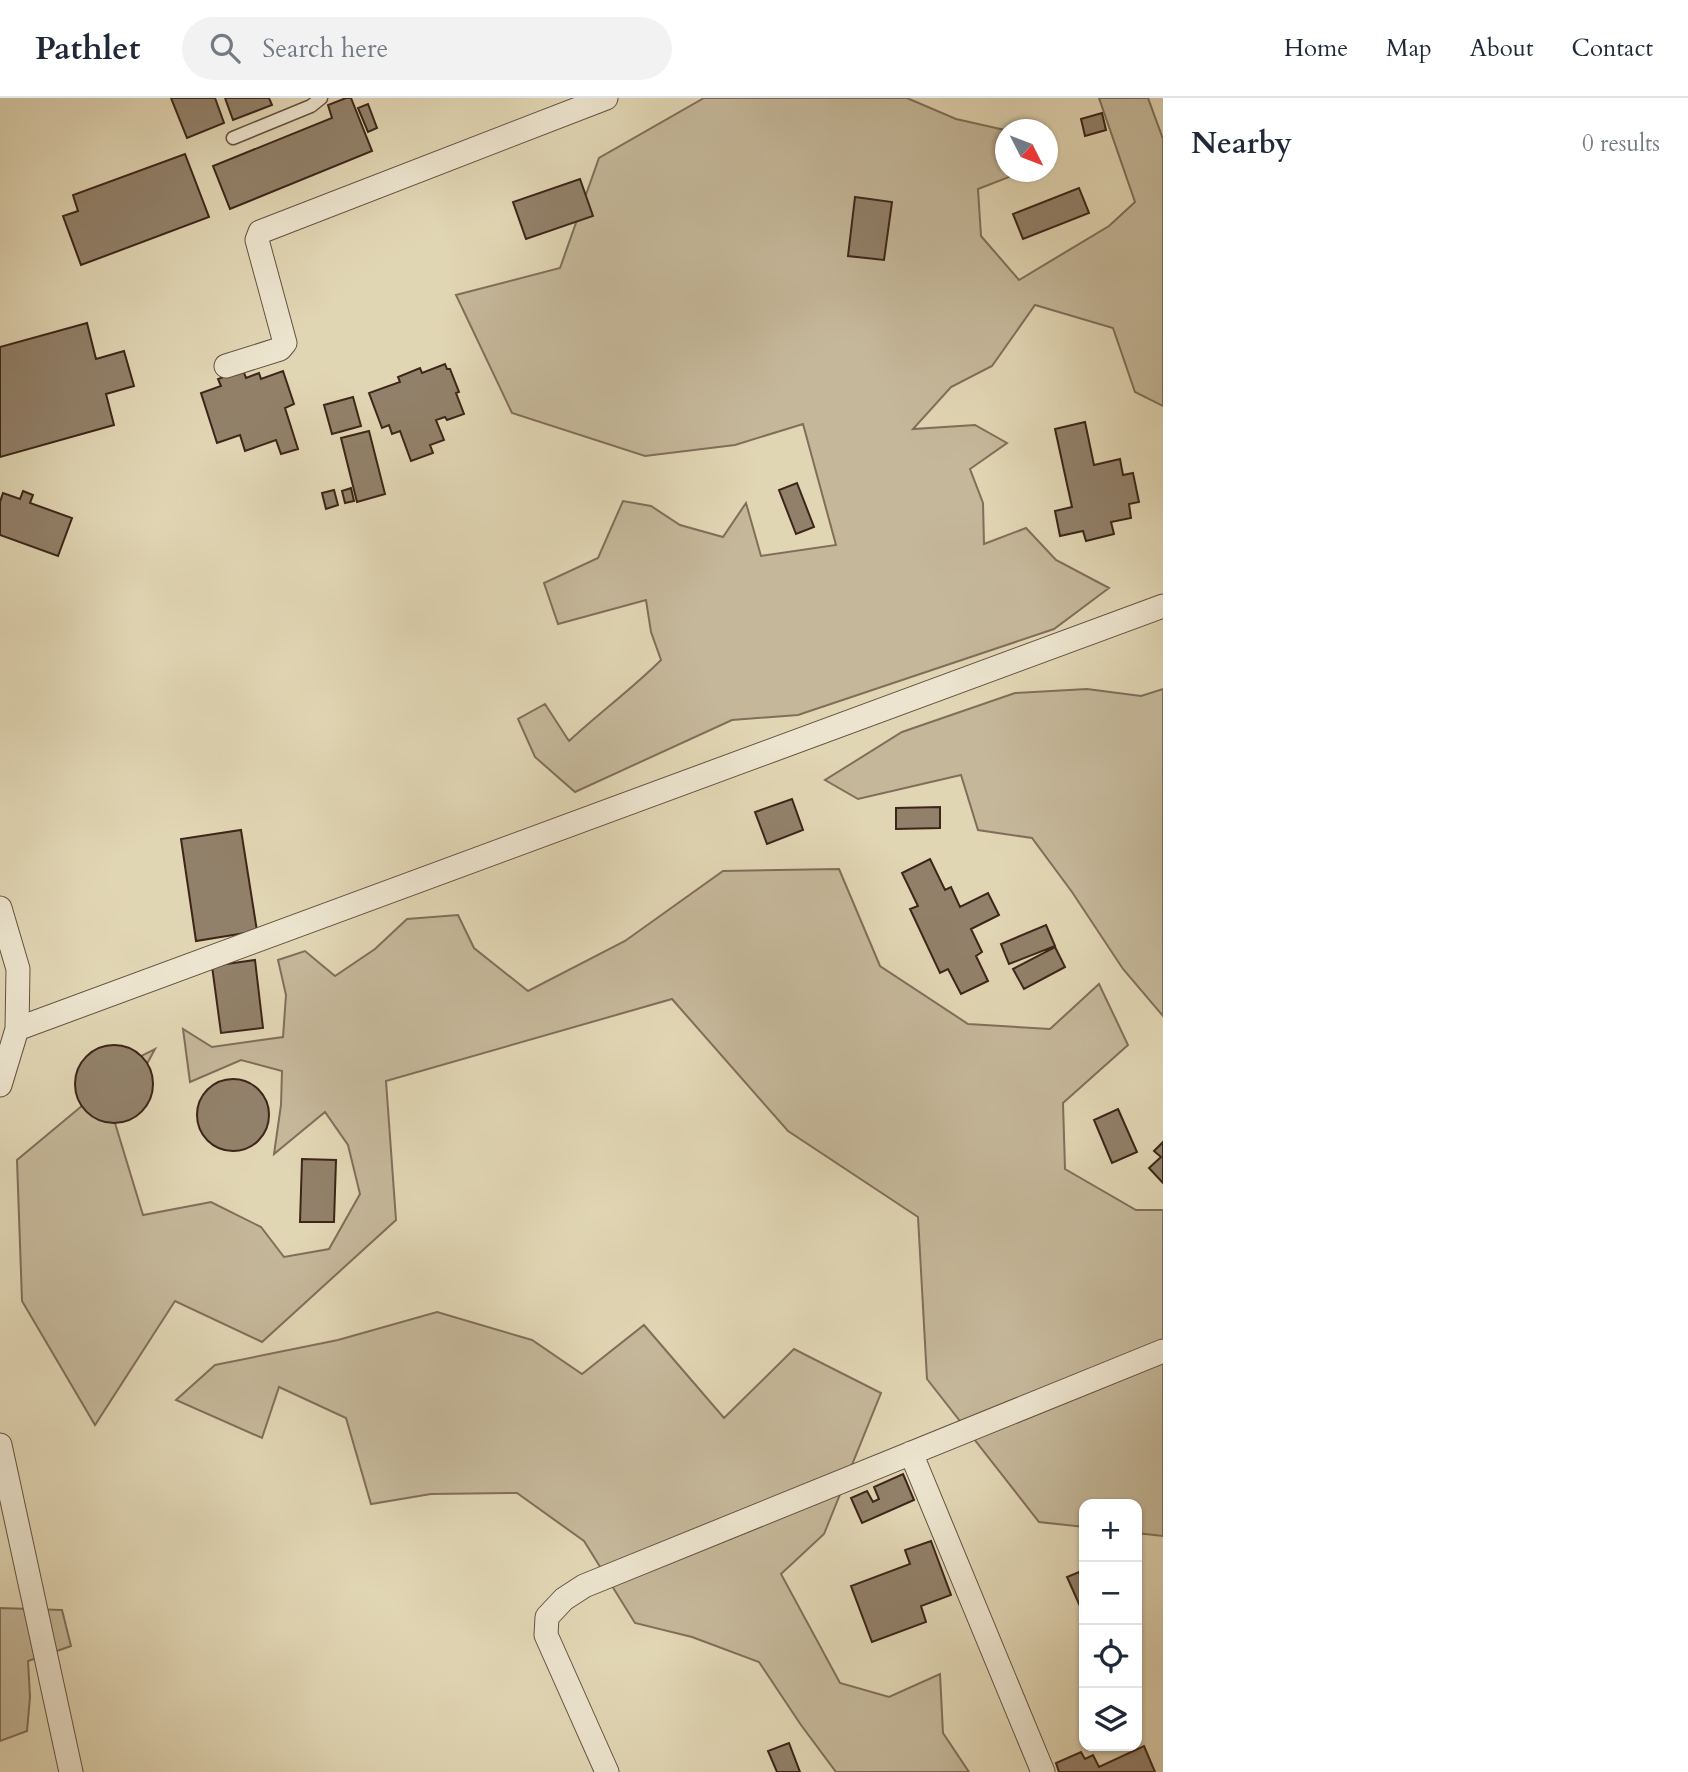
<!DOCTYPE html>
<html lang="en">
<head>
<meta charset="utf-8">
<style>
  :root { --surface:#fff; --page:#f2f2f3; --text:#1f2937; --muted:#747a83; --line:#e0e1e3 }
  body { margin:0; font-family:Cardo,serif; background:var(--page); color:var(--text) }
  .controls { position:absolute; right:21px; bottom:21px; display:grid; overflow:hidden; border-radius:14px; box-shadow:0 2px 5px #0004 }
  .controls button { width:63px; height:63px; display:grid; place-items:center; padding:0; border:0; border-bottom:2px solid var(--line); background:var(--surface); color:var(--text); font:35px sans-serif }
  .compass { position:absolute; left:995px; top:21px; width:63px; height:63px; border-radius:50%; background:var(--surface); box-shadow:0 2px 5px #0004; rotate:132deg }
  .list { margin:0; padding:0; list-style:none }
  h2 { display:flex; justify-content:space-between; align-items:center; height:91px; margin:0; padding:0 28px; font-size:30px }
  h2 small { font-size:23px; font-weight:400; color:var(--muted) }
  .icon { flex:none; width:38px; height:38px; fill:none; stroke:currentColor; stroke-width:2; stroke-linecap:round; stroke-linejoin:round }
  .map { position:relative; flex:none; width:1163px; height:1674px; overflow:hidden }
  header { display:flex; align-items:center; gap:42px; box-sizing:border-box; height:98px; padding:0 35px; background:var(--surface); border-bottom:2px solid var(--line) }
  header strong { font-size:33px }
  nav { display:flex; gap:38px; margin-inline-start:auto; font-size:24px }
  .search { width:490px; height:63px; background:var(--page); display:flex; align-items:center; gap:18px; box-sizing:border-box; padding:0 24px; border-radius:38px; color:var(--muted); font-size:26px }
  main { display:flex }
  aside { flex:1; background:var(--surface) }
  .map>svg:first-child { display:block }
</style>
</head>
<body>
<header>
<strong>Pathlet</strong>
<div class="search"><svg class="icon" aria-label="search" viewBox="0 0 24 24"><circle cx="10" cy="10" r="6"/><path d="M15 15l6 6"/></svg>Search here</div>
<nav><a>Home</a><a>Map</a><a>About</a><a>Contact</a></nav>
</header>
<main>
<div class="map">
<svg width="1163" height="1674" viewBox="0 0 1163 1674">
  <rect width="100%" height="100%" fill="#e1d6b4"/>
  <filter id="stains"><feTurbulence type="fractalNoise" baseFrequency=".00286" numOctaves="4"/><feColorMatrix values="0 0 0 0 .2 0 0 0 0 .09 0 0 0 0 .02 0 0 0 .5 -.17"/></filter>
  <radialGradient id="worn" r=".72"><stop offset=".6" stop-color="#630" stop-opacity="0"/><stop offset="1" stop-color="#630" stop-opacity=".3"/></radialGradient>
  <!-- green -->
  <path fill="#c5b89a" stroke="#816e5a" stroke-width="2" d="M704 0H907L956 21 1005 32 1006 74H1022L978 91 981 138 1019 182 1109 128 1135 104 1099 0H1148L1163 41V308L1135 294 1113 230 1035 207 992 268 951 289 913 331 975 327 1007 345 970 371 983 405 984 446 1026 430 1056 462 1109 490 1054 531 798 617 732 622 575 694 535 659 518 621 545 606 569 643C599 615 632 591 661 562L651 534 646 502 558 526 544 485 598 460 623 403 651 408 680 427 723 439 746 405 761 458 836 447 803 326 735 347 645 358 512 315 456 197 560 170 599 60Z
    M1087 591 1141 598 1163 591V918L1123 871 1072 794 1032 740 978 732 961 677 858 701 825 682 902 634 1015 595Z
    M839 771 880 868 968 926 1050 931 1099 886 1128 947 1063 1005 1065 1071 1136 1112H1163V1438L1137 1435V1406H1084V1429L1039 1424 927 1281 918 1119 788 1033 672 901 386 983 396 1122 262 1244 175 1203 95 1327 22 1203 17 1062 143 957 155 951 115 1025 143 1117 211 1104 261 1129 284 1159 329 1151 360 1096 348 1047 325 1014 274 1056 281 1007 282 973 241 962 190 984 183 931 212 949 283 939 286 897 278 862 305 853 335 878 375 851 407 821 458 817 474 850 528 893 625 843 723 773Z
    M437 1214 532 1242 582 1276 644 1227 724 1320 794 1251 881 1295 824 1436 781 1476 840 1585 889 1599 940 1576 943 1635 969 1674H836L801 1627 759 1564 692 1539 635 1525 584 1443 517 1395 431 1396 371 1406 346 1320 279 1289 262 1340 176 1302 215 1267 338 1242Z
    M0 1510 62 1512 71 1548 28 1563 30 1599 27 1633 0 1643Z"/>
  <!-- building -->
  <path fill="#92816a" stroke="#3d2519" stroke-width="2" d="M171 0H215L224 25 187 40Z
    M225 0H269L272 7 233 22Z
    M346 0H351L372 53 230 111 213 68 332 20 328 7Z
    M368 6 377 30 368 34 358 10Z
    M1102 15 1106 32 1085 38 1081 21Z
    M185 56 209 119 81 167 63 118 78 113 73 97Z
    M580 81 593 118 526 141 513 104Z
    M1079 90 1089 115 1023 141 1013 116Z
    M855 99 892 104 884 162 848 158Z
    M87 225 96 261 124 253 134 288 106 296 114 327 0 359V249Z
    M445 266 447 271H450L459 294 456 295 464 316 447 322 445 319 436 322 444 342 430 347 433 355 411 363 400 333 392 336 389 327 382 330 369 295 400 284 398 279 420 270 422 275Z
    M243 272 246 280 259 275 261 281 283 273 294 306 285 310 298 351 281 356 276 342 245 353 240 337 217 345 201 295 221 288 218 281Z
    M353 299 361 328 332 336 324 307Z
    M1085 324 1094 367 1120 361 1123 377 1133 375 1139 404 1129 406 1131 420 1111 424 1114 436 1086 443 1083 433 1060 438 1055 413 1072 409 1055 331Z
    M369 333 385 396 357 404 341 340Z
    M797 385 814 429 796 436 779 392Z
    M351 390 354 403 345 405 342 393Z
    M334 392 338 407 326 411 322 395Z
    M23 393 33 397 30 405 72 420 58 458 0 437V404L3 395 20 401Z
    M792 701 803 732 767 746 755 714Z
    M940 709V730L896 731V710Z
    M241 732 257 833 196 843 181 741Z
    M930 761 945 792 951 789 960 809 988 795 999 817 971 831 982 854 976 858 988 883 961 896 948 871 940 875 910 811 918 808 902 775Z
    M1046 827 1055 848 1009 866 1001 846Z
    M1055 849 1065 869 1024 891 1013 871Z
    M255 862 263 930 221 935 212 868Z
    M75 986a39 39 0 1 1 78 0a39 39 0 1 1-78 0Z
    M197 1017a36 36 0 1 1 72 0a36 36 0 1 1-72 0Z
    M1118 1011 1137 1054 1112 1065 1094 1022Z
    M1163 1044V1085L1149 1070 1161 1059 1154 1053Z
    M302 1061 336 1062 334 1124H300Z
    M903 1376 914 1402 862 1425 851 1400 867 1393 873 1404 879 1401 874 1389Z
    M931 1443 951 1497 921 1508 926 1524 872 1544 851 1488 910 1466 905 1452Z
    M1084 1472V1517L1067 1479Z
    M789 1645 800 1674H777L768 1653Z
    M1144 1648 1155 1674H1059L1056 1665 1081 1654 1085 1661 1093 1657 1099 1669Z"/>
  <g fill="none" stroke-linecap="round" stroke-linejoin="round">
    <defs>
      <path id="lane" d="M233 40 311 8 321 0"/>
      <path id="street" d="M226 268 280 251 285 245 257 142 260 134 606 0
        M0 810 18 871 17 931 0 987
        M17 931 1163 508
        M0 1347 71 1674
        M911 1355 1043 1674
        M607 1674 546 1537 547 1519 564 1501 584 1488 1163 1253"/>
    </defs>
    <!-- lane casing -->
    <use href="#lane" stroke="#665140" stroke-width="15"/>
    <!-- street casing -->
    <use href="#street" stroke="#665140" stroke-width="25"/>
    <!-- lane -->
    <use href="#lane" stroke="#ece4ce" stroke-width="12"/>
    <!-- street -->
    <use href="#street" stroke="#ece4ce" stroke-width="23"/>
  </g>
  <rect width="100%" height="100%" filter="url(#stains)"/>
  <rect width="100%" height="100%" fill="url(#worn)"/>
</svg>
<div class="controls">
<button>+</button>
<button>−</button>
<button><svg class="icon" aria-label="locate" viewBox="0 0 24 24"><circle cx="12" cy="12" r="6"/><path d="M12 2v4M12 18v4M2 12h4M18 12h4"/></svg></button>
<button><svg class="icon" aria-label="layers" viewBox="0 0 24 24"><path d="M12 4l9 5-9 5-9-5zM3 14l9 5 9-5"/></svg></button>
</div>
<svg class="compass" viewBox="-18 -18 36 36"><path d="M0-13l5 13h-10z" fill="#e53935"/><path d="M0 13l5-13h-10z" fill="#747a83"/></svg>
</div>
<aside>
<h2>Nearby<small>0 results</small></h2>
<ul class="list">
</ul>
</aside>
</main>
</body>
</html>
